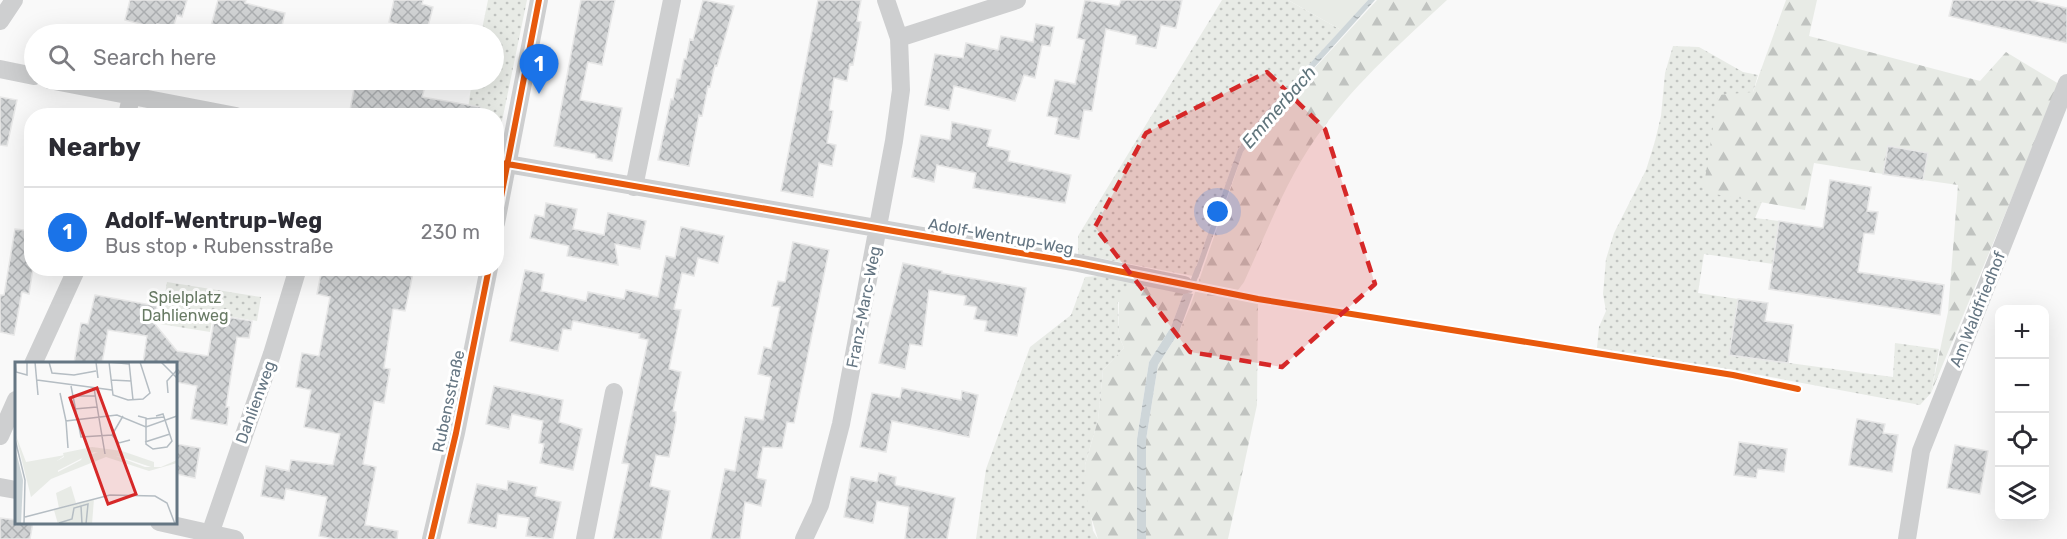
<!DOCTYPE html>
<html lang="en">
<head>
<meta charset="utf-8">
<style>
  :root { --surface:#fff; --page:#f7f7f7; --text:#2b2b33; --muted:#7c7c81; --line:#e1e1e2; --accent:#1a73e8 }
  body { margin:0; font-family:Rubik,sans-serif; background:var(--page); color:var(--text) }
  .controls { position:absolute; right:18px; bottom:18px; display:grid; overflow:hidden; border-radius:12px; box-shadow:0 6px 24px #0002 }
  .controls button { width:54px; height:54px; display:grid; place-items:center; padding:0; border:0; border-bottom:2px solid var(--line); background:var(--surface); color:var(--text); font:30px sans-serif }
  .you { position:absolute; left:1218px; top:212px; width:21px; height:21px; margin:-15px; border:4px solid #fff; border-radius:50%; background:#1a73e8; box-shadow:0 0 0 9px #1a73e833 }
  .badge { display:grid; place-items:center; width:39px; height:39px; border-radius:50%; background:var(--accent); color:#fff; font-size:20px; font-weight:700 }
  .pin { position:absolute; translate:-50% -50px; filter:drop-shadow(0 2px 3px #0008) }
  .pin::after { content:''; position:absolute; top:32px; width:21px; height:18px; background:inherit; clip-path:polygon(0 0,100% 0,50% 100%) }
  .list { margin:0; padding:0; list-style:none }
  h2 { display:flex; justify-content:space-between; align-items:center; height:78px; margin:0; padding:0 24px; font-size:26px }
  h2 small { font-size:20px; font-weight:400; color:var(--muted) }
  .list li { display:grid; grid-template-columns:39px 1fr auto; gap:18px; align-items:center; box-sizing:border-box; height:90px; padding:0 24px; border-top:2px solid var(--line) }
  .list b { display:block; font-size:22px; white-space:nowrap }
  .list p { margin:0; font-size:20px; white-space:nowrap; color:var(--muted) }
  .list em { font-size:20px; font-style:normal; color:var(--muted) }
  .icon { flex:none; width:33px; height:33px; fill:none; stroke:currentColor; stroke-width:2; stroke-linecap:round; stroke-linejoin:round }
  .map { position:relative; flex:none; width:2067px; height:539px; overflow:hidden }
  .search { position:absolute; background:var(--surface); box-shadow:0 6px 24px #0002; left:24px; top:24px; width:480px; height:66px; display:flex; align-items:center; gap:15px; box-sizing:border-box; padding:0 21px; border-radius:33px; color:var(--muted); font-size:22px }
  .panel { position:absolute; background:var(--surface); box-shadow:0 6px 24px #0002; left:24px; top:108px; width:480px; height:168px; border-radius:24px }
  .map>svg:first-child { display:block }
</style>
</head>
<body>
<div class="map">
<svg width="2067" height="539" viewBox="0 0 2067 539">
  <defs>
    <pattern id="grass-dots" width="8" height="8" patternUnits="userSpaceOnUse" patternTransform="scale(1.5)"><rect width="8" height="8" fill="#e8ebe6"/><path d="M2 2h.1M6 6h.1" fill="none" stroke="#c0c3c0" stroke-width="1.8" stroke-linecap="round"/></pattern>
    <pattern id="forest-firs" width="22" height="20" patternUnits="userSpaceOnUse" patternTransform="scale(1.5)"><rect width="22" height="20" fill="#e8ebe6"/><path d="M5 1l3.5 6h-7zM16 11l3.5 6h-7z" fill="#c0c3c0"/></pattern>
    <pattern id="water-ripples" width="26" height="14" patternUnits="userSpaceOnUse" patternTransform="scale(1.5)"><rect width="26" height="14" fill="#ced6d9"/><path d="M2 4q2-2 4 0t4 0M15 11q2-2 4 0t4 0" fill="none" stroke="#abb2b5"/></pattern>
    <pattern id="building-cross-hatch" width="8" height="8" patternUnits="userSpaceOnUse" patternTransform="scale(1.5)"><rect width="8" height="8" fill="#d0d2d3"/><path d="M0 0l8 8M0 8l8-8" fill="none" stroke="#acafb1"/></pattern>
  </defs>
  <rect width="100%" height="100%" fill="#f9f9f9"/>
  <!-- grass -->
  <path fill="url(#grass-dots)" d="M488 0H527L501 126 497 132 496 116H467L472 80H494V34H481Z
    M1222 0H1288L1341 30 1261 117 1238 149 1193 276 1078 254V236Z
    M1673 46 1699 47 1743 72 1758 75 1753 92 1703 191 1762 202 1755 218 1779 221 1773 264 1704 254 1698 293 1738 299 1730 355 1893 377 1895 343 1939 349 1931 393 1920 405 1733 370 1597 348 1599 327 1606 311 1603 294 1606 259 1614 233 1646 170 1655 141 1661 116 1665 73Z
    M1098 276 1159 286 1118 302 1119 336 1124 348 1103 370 1098 420 1085 465 1093 531 1098 539H976L986 469 1030 347 1071 315 1085 277Z
    M167 282 261 297 257 321 213 314 210 332 160 324Z"/>
  <!-- forest -->
  <path fill="url(#forest-firs)" d="M1377 0H1447C1404 40 1358 81 1323 128 1288 174 1268 230 1244 282L1235 294 1258 299 1257 405 1228 539H1146V440L1158 365 1179 332 1190 307 1243 152 1266 121Z
    M1786 0H1817L1809 36 1980 81 2006 52 2059 84 1931 393 1948 312 1958 185 1923 180 1927 153 1888 146 1883 174 1814 163 1805 210 1703 192 1718 95 1753 92Z
    M1142 285 1184 292 1171 327 1149 362 1137 439V539H1098L1088 507 1085 465 1098 420 1103 370 1124 348 1119 336V293Z"/>
  <!-- garden -->
  <path fill="#e8ebe6" d="M1288 0H1368L1341 30Z"/>
  <!-- water -->
  <path fill="url(#water-ripples)" d="M1368 0H1375L1266 121 1243 152 1198 278 1193 276 1238 149 1261 117Z
    M1184 292 1193 294 1179 332 1158 365 1146 440V539H1137V439L1149 362 1171 327Z"/>
  <g fill="none" stroke-linecap="round" stroke-linejoin="round">
    <!-- stream -->
    <path stroke="#ced6d9" stroke-width="6" d="M1190 290 1198 269"/>
  </g>
  <!-- building -->
  <path fill="url(#building-cross-hatch)" stroke="#e8e8e8" stroke-width="1.5" d="M130 0H187L182 17 177 15 173 28 157 24 156 28 125 20Z
    M218 0H246L245 3 285 13 280 34H236V32L211 26Z
    M394 0H423L422 4 433 7 426 34H394L397 24 389 22Z
    M581 0H615L602 65 588 62 580 100 622 108 612 161 596 158V154L554 146Z
    M703 0 734 6 717 66 715 65 710 87 708 86 702 116 699 115 689 166 658 160 671 99 673 100 677 79H680L684 59H686L690 39 693 40Z
    M818 0H861L857 21 861 22 853 65 850 64 847 81 834 78 829 110 833 111 827 143 836 145 832 166 819 163 813 197 781 191Z
    M1085 0 1119 6 1121 0H1182L1176 28 1161 25 1156 48 1136 44 1137 36 1106 29 1092 111 1084 110 1079 139 1055 134 1058 118 1047 116 1055 80 1075 84 1085 40 1077 38Z
    M1953 0H2031L2067 8V43L1949 16Z
    M1036 24 1054 27 1050 46 1042 45 1035 78 1024 75 1015 101 954 86 949 110 925 105 935 54 963 58 966 43 998 50 1001 36 1033 42Z
    M360 80H427L422 97 481 107 480 116H349L355 83 359 84Z
    M0 97 17 100 7 146 0 145Z
    M952 122 991 130 987 146 1010 151 1008 161 1071 175 1065 203 973 188 976 173 937 165 934 182 912 177 921 135 950 140Z
    M1888 146 1928 153 1923 180 1883 174Z
    M1830 180 1871 187 1867 211 1878 212 1874 234 1864 233 1858 272 1944 285 1940 315 1769 289 1779 221 1823 228Z
    M546 203 577 209 573 229 604 235 608 213 646 221 640 249 615 244 618 265 567 256 569 246 530 238 535 215 544 217Z
    M681 227 724 236 718 263 698 258 694 276 682 273 674 309 681 310 669 369 681 372 673 411 676 412V421L669 457 656 455 650 486 670 491 661 539H613L629 464 622 463 648 340 639 338 640 334 573 321 571 330 563 329 558 351 510 341 525 270 544 274 541 291 586 301 588 292 624 299 626 290 658 297 666 256 675 258Z
    M15 229 32 231 33 268 29 294 22 292 14 335 0 332V295H4Z
    M793 242 829 250 794 423 787 422 782 448 763 447 757 478 766 480 761 506 745 502 740 539H711L725 469 735 471 745 417 763 420 771 377 758 374 764 347 771 349 780 307 772 306 778 281 785 282Z
    M903 263 942 271V273L1026 288 1017 336 985 331 987 321 974 319 977 307 964 305 966 296 929 290 922 346 910 344 905 369 879 363Z
    M322 268H389L413 273 405 311 393 309 384 368 390 369 384 403 374 401 363 464 376 467 365 525 398 531 397 539H334L319 536 327 497 286 489 284 500 261 496 266 466 289 471 291 460 333 465 340 434 304 427 311 390 296 387 302 353 319 356 330 297 317 294Z
    M95 295 157 306 154 323 177 351 208 356 215 315 252 321 249 338 237 337 226 407H229L227 425 191 419 197 386 176 382V363H143L147 336 108 330 102 363H74L81 323 88 324Z
    M1738 299 1768 303 1765 321 1793 325 1788 363 1729 355Z
    M494 386 563 400 559 422 582 429 573 470 540 463 544 444 539 443 543 421 512 414 509 429 486 424Z
    M902 388 961 400 962 391 978 395 969 437 892 421 886 452 860 447 872 393 900 398Z
    M1857 419 1885 424 1883 433 1898 435 1892 472 1849 465Z
    M1739 442 1787 449 1784 472 1758 469 1756 478 1734 475Z
    M176 444 200 448 195 478 176 474Z
    M1955 445 1988 451 1980 494 1947 488Z
    M879 473 896 477 895 485 955 498 947 539H905L909 507 877 501 873 523 844 517 851 477 877 482Z
    M508 481 537 487 535 496 561 502 553 539 526 536 529 518 498 514 496 528 468 523 477 484 507 490Z
    M0 518 33 522 30 539H0Z"/>
  <g fill="none" stroke-linecap="round" stroke-linejoin="round">
    <!-- street -->
    <path stroke="#cecfd0" stroke-width="18" d="M0 21 14 0
      M899 38 1017 0
      M0 69 34 76
      M49 80 236 116
      M127 116 131 96
      M496 162 1078 263 1184 285
      M634 187 672 0
      M496 223 539 0
      M33 364 77 268
      M0 436 16 400
      M0 487 16 490
      M159 522 235 539
      M210 534 272 354 298 268
      M431 539 456 433 489 268
      M585 539 614 392
      M804 539 820 505 841 424 894 141 901 90 899 38 886 0
      M1907 539 1921 451 2067 83"/>
    <defs>
      <path id="cycleway" d="M496 162 1078 263 1258 299 1733 375 1798 389
        M496 223 539 0
        M431 539 456 433 489 268"/>
    </defs>
    <!-- cycleway casing -->
    <use href="#cycleway" stroke="#fff" stroke-width="10"/>
    <!-- cycleway -->
    <use href="#cycleway" stroke="#e8590c" stroke-width="6"/>
  </g>
  <!-- marked area -->
  <path fill="#d62828" fill-opacity="0.2" stroke="#d62828" stroke-width="4.5" stroke-dasharray="12 8" stroke-linejoin="round" d="M1267 72 1325 129 1375 284 1282 367 1190 352 1095 227 1146 133Z"/>
  <g text-anchor="middle" stroke-width="6" stroke-linejoin="round" paint-order="stroke">
    <!-- street labels -->
    <g font-size="16" fill="#657683" stroke="#fff">
      <text transform="translate(1001 236) rotate(10)" y="6">Adolf-Wentrup-Weg</text>
      <text transform="translate(863 307) rotate(-79)" y="6">Franz-Marc-Weg</text>
      <text transform="translate(1977 309) rotate(-68)" y="6">Am Waldfriedhof</text>
      <text transform="translate(448 401) rotate(-78)" y="6">Rubensstraße</text>
      <text transform="translate(255 402) rotate(-70)" y="6">Dahlienweg</text>
    </g>
    <!-- park labels -->
    <g font-size="16" fill="#687a64" stroke="#fff">
      <text x="185" y="303">Spielplatz<tspan x="185" dy="18">Dahlienweg</tspan></text>
    </g>
    <!-- water labels -->
    <g font-size="18" font-style="italic" fill="#60757c" stroke="#fff">
      <text transform="translate(1279 107) rotate(-49)" y="6">Emmerbach</text>
    </g>
  </g>
  <!-- overview -->
  <g transform="translate(15 362)">
    <rect width="162" height="162" fill="#f9f9f9"/>
    <path d="M77 85 107 89 106 95 79 90 42 109V99L49 95 48 91Z" fill="#e8ebe6"/>
    <path d="M0 71 11 100 50 93 42 99 43 110 66 98 69 92 54 94 69 89 74 93 88 89 130 105H146L162 98V101L134 109 91 95 36 117 16 135Z" fill="#e8ebe6"/>
    <path d="M56 124 61 141 44 146 41 131ZM79 137 77 162H43L39 148Z" fill="#e8ebe6"/>
    <path d="M107 89 139 100V106L106 95Z" fill="#e8ebe6"/>
    <path d="M0 85 8 118 6 162H0Z" fill="#ced6d9"/>
    <path fill="none" stroke="#b5bdc3" stroke-width="1.5" d="M0 0 1 10 12 13V0M20 0 23 33M34 0 37 11 59 13 81 9M81 0 83 16 82 9M94 0 98 33 113 38 128 37 135 31 125 0M94 0 114 2M114 0 118 38M146 0 162 16M22 18 97 28M96 18 116 19M56 24 66 75 97 73 108 54M79 26 90 92M45 31 51 59M153 31 152 19 162 8M57 34H80M59 47 82 45M123 54 131 56V82L138 87 152 85 157 79 148 52 141 54M131 57 149 55M97 73 104 81 115 78M0 77 10 118 9 162M130 80 155 72M53 86 51 59 102 53 131 65 162 54M66 144 67 162M10 155 95 133 140 134 152 141 160 162M44 161 57 157 59 146 73 142 71 162"/>
    <path fill="#d62828" fill-opacity="0.15" stroke="#d62828" stroke-width="3" d="M82 26 121 132 93 142 55 36Z"/>
    <rect width="162" height="162" fill="none" stroke="#657683" stroke-width="3"/>
  </g>
</svg>
<div class="controls">
<button>+</button>
<button>−</button>
<button><svg class="icon" aria-label="locate" viewBox="0 0 24 24"><circle cx="12" cy="12" r="6"/><path d="M12 2v4M12 18v4M2 12h4M18 12h4"/></svg></button>
<button><svg class="icon" aria-label="layers" viewBox="0 0 24 24"><path d="M12 4l9 5-9 5-9-5zM3 14l9 5 9-5"/></svg></button>
</div>
<div class="you"></div>
<div class="pin badge" style="left:539px;top:94px">1</div>
<div class="search"><svg class="icon" aria-label="search" viewBox="0 0 24 24"><circle cx="10" cy="10" r="6"/><path d="M15 15l6 6"/></svg>Search here</div>
<section class="panel">
<h2>Nearby<small></small></h2>
<ul class="list">
<li><span class="badge">1</span><div><b>Adolf-Wentrup-Weg</b><p>Bus stop · Rubensstraße</p></div><em>230 m</em></li>
</ul>
</section>
</div>
</body>
</html>
